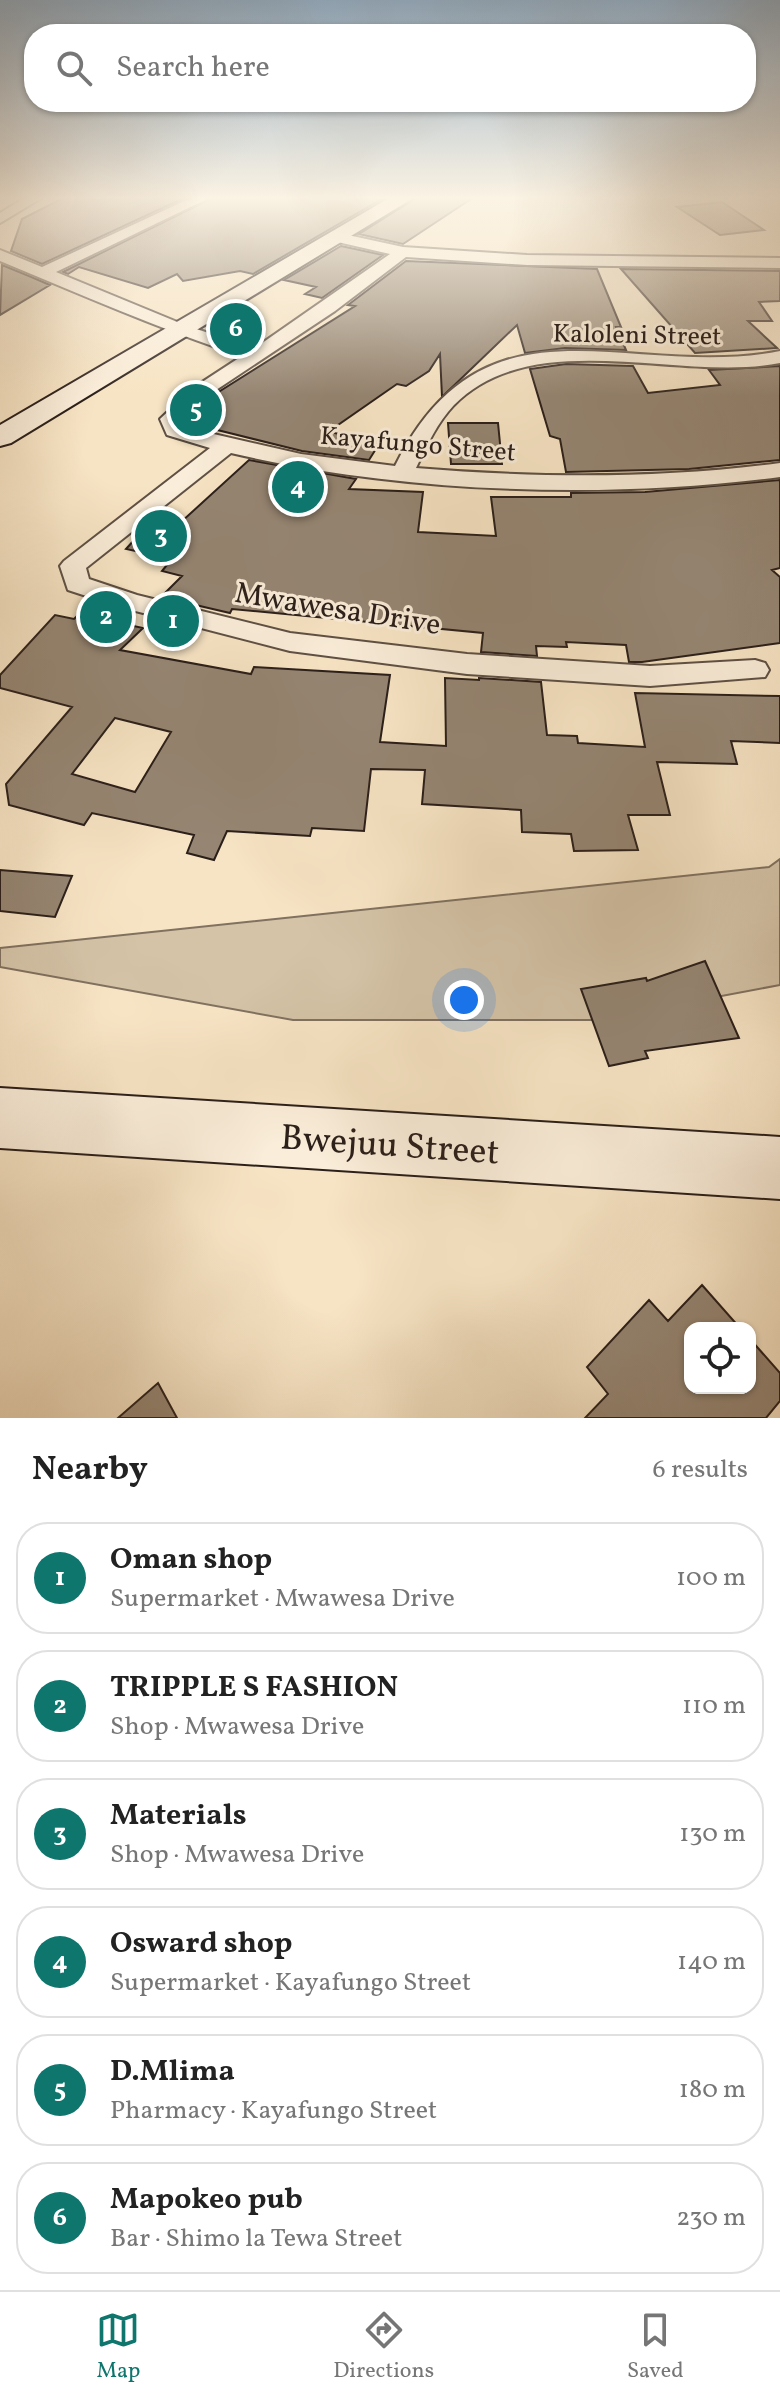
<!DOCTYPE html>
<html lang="en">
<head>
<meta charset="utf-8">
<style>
  :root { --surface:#fff; --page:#f6f6f6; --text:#222; --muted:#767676; --line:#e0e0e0; --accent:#0f766e }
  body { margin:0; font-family:Vollkorn,serif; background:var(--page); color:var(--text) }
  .controls { position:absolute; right:24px; bottom:24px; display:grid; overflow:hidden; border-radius:16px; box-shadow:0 2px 6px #0004 }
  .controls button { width:72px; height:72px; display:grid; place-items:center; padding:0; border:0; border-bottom:2px solid var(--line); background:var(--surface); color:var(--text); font:40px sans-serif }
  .you { position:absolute; left:464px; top:1000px; width:28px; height:28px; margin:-20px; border:6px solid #fff; border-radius:50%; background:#1a73e8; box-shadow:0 0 0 12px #1a73e833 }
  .badge { display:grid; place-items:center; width:52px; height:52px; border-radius:50%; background:var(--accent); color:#fff; font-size:26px; font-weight:700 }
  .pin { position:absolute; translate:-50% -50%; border:4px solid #fff; box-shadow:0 2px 8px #0006 }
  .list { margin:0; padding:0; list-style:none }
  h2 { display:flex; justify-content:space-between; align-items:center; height:104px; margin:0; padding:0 32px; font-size:34px }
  h2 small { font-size:26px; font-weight:400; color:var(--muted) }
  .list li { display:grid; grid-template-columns:52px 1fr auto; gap:24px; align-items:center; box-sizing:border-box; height:112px; margin:0 16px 16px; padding:0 16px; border:2px solid var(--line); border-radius:32px }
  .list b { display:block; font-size:30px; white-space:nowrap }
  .list p { margin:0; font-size:26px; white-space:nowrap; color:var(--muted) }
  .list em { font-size:26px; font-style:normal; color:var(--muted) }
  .icon { flex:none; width:44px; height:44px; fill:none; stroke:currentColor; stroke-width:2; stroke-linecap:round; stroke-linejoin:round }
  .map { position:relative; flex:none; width:780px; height:1418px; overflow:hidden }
  .search { position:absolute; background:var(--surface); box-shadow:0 2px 6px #0004; left:24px; right:24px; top:24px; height:88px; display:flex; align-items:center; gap:20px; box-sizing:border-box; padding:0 28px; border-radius:32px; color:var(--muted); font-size:30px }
  .sheet { height:872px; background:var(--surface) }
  nav { display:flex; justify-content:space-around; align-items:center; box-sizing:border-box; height:112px; border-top:2px solid var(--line); background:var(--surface); font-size:22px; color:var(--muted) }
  nav a { display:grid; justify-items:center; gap:4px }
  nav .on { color:var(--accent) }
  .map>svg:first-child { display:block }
</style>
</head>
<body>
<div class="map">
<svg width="780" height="1418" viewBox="0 0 780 1418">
  <rect width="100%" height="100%" fill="#f7e4c4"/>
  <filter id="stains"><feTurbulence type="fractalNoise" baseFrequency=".0025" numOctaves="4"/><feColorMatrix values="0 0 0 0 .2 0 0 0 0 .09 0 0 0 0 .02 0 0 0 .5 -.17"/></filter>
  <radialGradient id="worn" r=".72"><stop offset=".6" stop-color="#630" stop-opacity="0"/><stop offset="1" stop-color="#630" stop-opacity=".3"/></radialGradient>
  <!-- green -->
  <path fill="#d4c3a7" stroke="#807160" stroke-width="2" d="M780 859V985L594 1020H293L0 967V948L769 867Z"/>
  <!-- building -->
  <path fill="#958572" stroke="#2b1f1a" stroke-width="2" fill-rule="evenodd" d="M65 197H186L42 264 11 251 22 219Z
    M214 197H385L253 274 240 271 183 281 177 274 148 288 79 267 68 274 63 272Z
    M418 197H474L403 244 359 234Z
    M722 202 764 230 720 235 677 207Z
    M341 246 383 255 322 298 305 294 316 287 284 280Z
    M406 261 597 269 621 327H616L626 350 565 348 525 353 517 325 442 397 440 354 429 371 406 386 397 384 328 432 381 441 369 460 302 451 185 422 209 398 355 306 348 305Z
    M2 265 29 276 50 285 0 315Z
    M621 269 780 271V301L759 302 772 321H748L777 348 695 353Z
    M566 364 633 366 648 393 720 385 709 370 780 366V460L689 469 566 472 560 439 550 436 530 369Z
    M448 423H498L502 464H451Z
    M249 460 356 479 349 489 423 492 418 532 496 536 491 497H571V493L645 492 780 480V568L772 570 780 577V643L642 662H629L626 645 566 642 567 647 536 646 537 656 481 652 483 633 232 609 230 613 161 597 182 576 162 571 172 559 126 549 154 518 180 523Z
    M79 614 143 628 120 650 251 674 254 667 390 675 380 742 446 746 445 678 479 680V678L541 682 547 735 577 736 578 743 645 747 635 693 780 696V743L731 741 737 764 657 762 670 815H628L638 850 574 851 571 834 522 832 521 810 422 804 425 770 371 769 364 831 312 828 310 836 227 831 214 860 187 853 194 835 92 813 84 825 9 805 6 784 72 707 0 688V675L55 615 74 619ZM115 718 171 732 135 792 72 774Z
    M0 870 72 876 55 917 0 911Z
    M705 961 739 1038 645 1051 648 1058 609 1066 581 989 646 978 647 981Z
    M702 1285 740 1328H690V1388H750V1339L780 1373V1401L766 1418H585L608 1394 587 1367 649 1300 668 1321Z
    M158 1383 177 1418H118Z"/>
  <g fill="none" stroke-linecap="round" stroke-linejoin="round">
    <defs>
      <path id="street" d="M26 197H43L0 223V213Z
        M193 197H211L56 272 187 326 255 348 390 254 329 240 326 237 334 232 403 247 527 255 780 258V268L527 265 406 257 335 311 207 396 181 420 183 427 301 454 395 466C486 283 629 381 780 351V363C680 383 534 324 454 405 437 423 427 445 416 468 537 478 660 479 780 463V477C605 500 402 493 231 453L86 568 89 579 137 595 290 633 467 654 650 666 755 660 765 663 769 670 765 677 650 686 467 674 290 651 120 607 68 590 60 566 64 561 210 448 167 435 160 419 193 388 242 356C159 329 80 294 0 261V250L42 267Z"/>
      <path id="secondary" d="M391 197H415L11 443 0 446V425Z
        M0 1088 780 1137V1199L0 1148Z"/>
    </defs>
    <!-- street casing -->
    <use href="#street" stroke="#5e5044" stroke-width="4"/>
    <!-- secondary casing -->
    <use href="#secondary" stroke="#2b1f1a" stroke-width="4"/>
    <!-- street -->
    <use href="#street" fill="#faedd9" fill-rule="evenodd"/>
    <!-- secondary -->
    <use href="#secondary" fill="#faedd9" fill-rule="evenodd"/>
  </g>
  <!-- sky -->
  <linearGradient id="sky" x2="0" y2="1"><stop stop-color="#92acc2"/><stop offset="0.5" stop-color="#fbf3e4"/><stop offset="1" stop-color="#fbf3e4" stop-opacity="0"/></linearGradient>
  <rect width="780" height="396" fill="url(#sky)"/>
  <g text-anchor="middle" stroke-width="6" stroke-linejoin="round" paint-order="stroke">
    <!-- far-street labels -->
    <g font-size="26" fill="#2b1f1a" stroke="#faedd9">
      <text transform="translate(637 334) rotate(1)" y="9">Kaloleni Street</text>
      <text transform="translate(418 443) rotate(5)" y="9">Kayafungo Street</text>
    </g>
    <!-- street labels -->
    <g font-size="30" fill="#2b1f1a" stroke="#faedd9">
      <text transform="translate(338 608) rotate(9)" y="10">Mwawesa Drive</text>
    </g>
    <!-- near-street labels -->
    <g font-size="36" fill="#2b1f1a" stroke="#faedd9">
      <text transform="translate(390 1143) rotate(4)" y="13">Bwejuu Street</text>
    </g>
  </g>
  <rect width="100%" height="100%" filter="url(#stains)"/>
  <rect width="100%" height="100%" fill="url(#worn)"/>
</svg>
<div class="controls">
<button><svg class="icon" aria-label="locate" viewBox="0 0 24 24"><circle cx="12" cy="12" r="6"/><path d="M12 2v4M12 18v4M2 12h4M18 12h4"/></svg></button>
</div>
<div class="you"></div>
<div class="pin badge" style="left:173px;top:621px">1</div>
<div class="pin badge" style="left:106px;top:617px">2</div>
<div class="pin badge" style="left:161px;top:536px">3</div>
<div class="pin badge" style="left:298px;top:487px">4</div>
<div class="pin badge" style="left:196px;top:410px">5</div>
<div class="pin badge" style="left:236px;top:329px">6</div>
<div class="search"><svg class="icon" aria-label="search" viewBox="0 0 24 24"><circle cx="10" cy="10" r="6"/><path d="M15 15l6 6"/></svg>Search here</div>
</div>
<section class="sheet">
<h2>Nearby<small>6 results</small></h2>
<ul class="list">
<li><span class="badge">1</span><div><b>Oman shop</b><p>Supermarket · Mwawesa Drive</p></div><em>100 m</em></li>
<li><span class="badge">2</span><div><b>TRIPPLE S FASHION</b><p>Shop · Mwawesa Drive</p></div><em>110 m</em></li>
<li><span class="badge">3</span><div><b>Materials</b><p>Shop · Mwawesa Drive</p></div><em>130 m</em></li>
<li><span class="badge">4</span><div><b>Osward shop</b><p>Supermarket · Kayafungo Street</p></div><em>140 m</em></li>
<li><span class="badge">5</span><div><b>D.Mlima</b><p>Pharmacy · Kayafungo Street</p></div><em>180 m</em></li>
<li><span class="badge">6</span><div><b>Mapokeo pub</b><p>Bar · Shimo la Tewa Street</p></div><em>230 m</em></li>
</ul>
</section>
<nav>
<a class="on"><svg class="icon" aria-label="map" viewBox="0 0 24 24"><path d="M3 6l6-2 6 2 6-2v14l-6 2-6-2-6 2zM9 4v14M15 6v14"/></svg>Map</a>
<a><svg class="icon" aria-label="directions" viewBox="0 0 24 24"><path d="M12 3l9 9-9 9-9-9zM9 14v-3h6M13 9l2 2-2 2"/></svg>Directions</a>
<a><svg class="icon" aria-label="saved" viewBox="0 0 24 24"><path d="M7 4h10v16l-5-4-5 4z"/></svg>Saved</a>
</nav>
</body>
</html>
